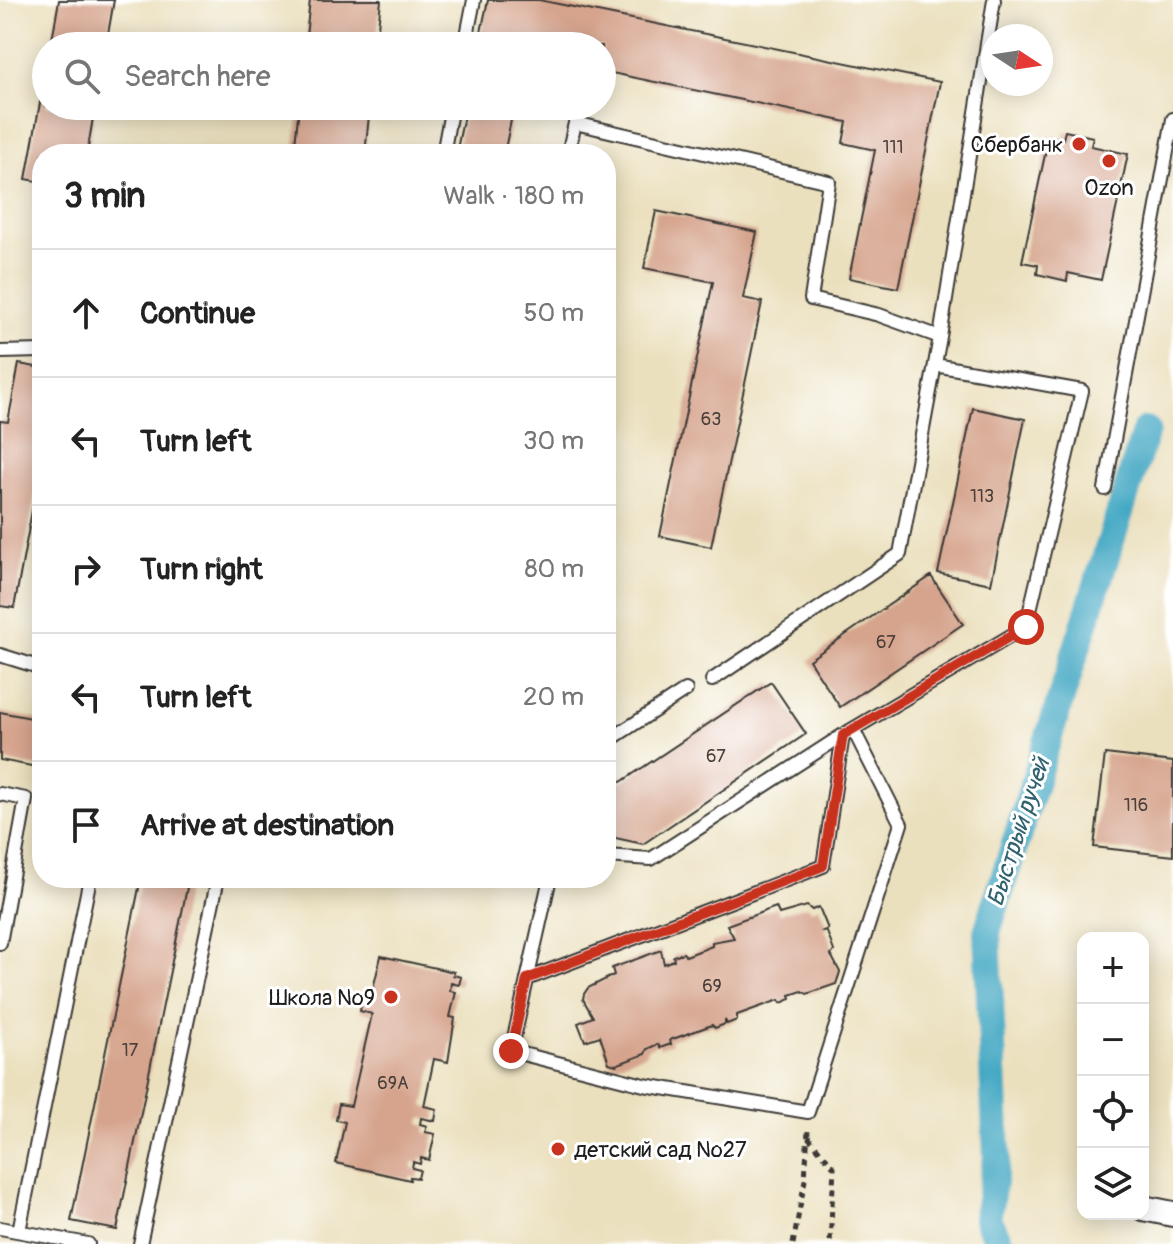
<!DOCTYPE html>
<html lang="en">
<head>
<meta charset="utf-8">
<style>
  :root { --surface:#fff; --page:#f6f6f6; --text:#222; --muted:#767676; --line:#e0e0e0 }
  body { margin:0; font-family:Pangolin,sans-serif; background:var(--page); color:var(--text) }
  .controls { position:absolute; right:24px; bottom:24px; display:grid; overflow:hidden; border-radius:16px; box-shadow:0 4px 20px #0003 }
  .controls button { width:72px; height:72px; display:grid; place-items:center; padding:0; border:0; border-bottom:2px solid var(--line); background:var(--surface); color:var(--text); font:40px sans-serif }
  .compass { position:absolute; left:981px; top:24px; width:72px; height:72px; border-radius:50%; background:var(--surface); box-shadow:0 4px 20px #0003; rotate:102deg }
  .stop { position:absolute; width:24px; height:24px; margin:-18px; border:6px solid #c8321e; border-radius:50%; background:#fff }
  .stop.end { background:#c8321e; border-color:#fff; box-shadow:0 2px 8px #0008 }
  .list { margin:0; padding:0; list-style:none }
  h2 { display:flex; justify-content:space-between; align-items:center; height:104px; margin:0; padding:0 32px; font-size:34px }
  h2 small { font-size:26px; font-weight:400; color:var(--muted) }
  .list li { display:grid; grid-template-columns:52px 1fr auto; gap:24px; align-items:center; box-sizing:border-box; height:128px; padding:0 32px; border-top:2px solid var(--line) }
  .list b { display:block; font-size:30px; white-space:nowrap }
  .list em { font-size:26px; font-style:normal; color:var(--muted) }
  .icon { flex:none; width:44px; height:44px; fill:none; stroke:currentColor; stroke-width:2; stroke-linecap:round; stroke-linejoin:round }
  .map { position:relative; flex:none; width:1173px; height:1244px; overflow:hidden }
  .search { position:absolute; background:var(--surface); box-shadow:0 4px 20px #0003; left:32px; top:32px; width:584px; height:88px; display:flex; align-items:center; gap:20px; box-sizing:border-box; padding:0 28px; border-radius:44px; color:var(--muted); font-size:30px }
  .panel { position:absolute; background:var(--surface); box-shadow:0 4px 20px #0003; left:32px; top:144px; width:584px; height:744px; border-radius:32px }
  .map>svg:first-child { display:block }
</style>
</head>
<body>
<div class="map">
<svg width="1173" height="1244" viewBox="0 0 1173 1244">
  <rect width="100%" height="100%" fill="#fff"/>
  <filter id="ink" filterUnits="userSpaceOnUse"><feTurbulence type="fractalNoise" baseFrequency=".0125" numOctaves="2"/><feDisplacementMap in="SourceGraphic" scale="16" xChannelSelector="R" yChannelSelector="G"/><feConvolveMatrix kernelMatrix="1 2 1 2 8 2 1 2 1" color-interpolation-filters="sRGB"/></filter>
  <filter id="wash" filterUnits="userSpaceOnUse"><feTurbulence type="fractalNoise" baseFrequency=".006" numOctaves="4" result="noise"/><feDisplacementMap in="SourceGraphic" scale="32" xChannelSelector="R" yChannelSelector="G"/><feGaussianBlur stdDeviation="1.8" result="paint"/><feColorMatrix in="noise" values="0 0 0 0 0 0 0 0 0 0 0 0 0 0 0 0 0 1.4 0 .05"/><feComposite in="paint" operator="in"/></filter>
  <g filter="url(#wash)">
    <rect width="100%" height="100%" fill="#ebe0be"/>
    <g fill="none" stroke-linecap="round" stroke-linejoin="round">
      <!-- canal -->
      <path stroke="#43a7c3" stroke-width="28" d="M1001 1244 987 1219 997 1157 987 932 1146 430"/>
    </g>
    <g id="blocks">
      <!-- building -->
      <path fill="#d6a48d" d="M59 0H114L106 46H51Z
        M310 0H381L376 46H305Z
        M488 0H539L940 82 898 288 849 278 875 150 843 143 847 122 602 71V46H478Z
        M44 81 46 106H95L87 154H42V182L26 179Z
        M299 106H370L365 154H294Z
        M466 106H514L504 154H456Z
        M1065 131 1093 137 1091 146 1128 154 1101 280 1068 273 1067 281 1037 274 1038 265 1022 262 1049 136 1063 139Z
        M656 211 757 232 743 298 762 302 711 547 660 536 713 282 644 268Z
        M19 364 42 368V457L14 608 0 606V421L8 422Z
        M973 408 1025 419 991 584 938 573Z
        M931 576 963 624 840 707 809 660Z
        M771 682 806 734 643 844 606 836V778L621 782Z
        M0 712 42 720V768L0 760Z
        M1105 754 1173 762V856L1094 847Z
        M141 878H189L117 1230 71 1221Z
        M807 906 812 910 819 907 828 929 823 931 827 932 834 951 831 955 840 972 836 984 807 994 802 991 790 995 791 999 781 1003 779 1000 737 1015V1020L727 1024 725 1020V1024L715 1028 712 1025 670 1040 671 1044 660 1048 658 1044 647 1049 645 1054 616 1065 609 1063 600 1036 585 1041 578 1023 593 1017 583 999 584 994 588 988 614 975 612 968 661 950 664 964 674 960 673 956 683 953 686 956 712 946V942L734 938 727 925 776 907 779 914Z
        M381 956 454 972 453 975 461 977 459 985 451 983 450 991 456 992 450 1017 455 1018 448 1062 434 1059 424 1106 437 1109 435 1121 421 1118 420 1124 427 1126 425 1132 435 1134 429 1160 421 1158 420 1164 413 1162 412 1168 420 1170 418 1178 410 1177V1180L336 1163 345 1122 336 1120 339 1104 351 1106 372 1014 360 1011 363 995 371 997Z"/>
    </g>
  </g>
  <g filter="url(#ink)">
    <use href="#blocks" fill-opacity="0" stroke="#3b3934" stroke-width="2"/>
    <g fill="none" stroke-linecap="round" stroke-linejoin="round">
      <defs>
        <path id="service" d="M465 46 474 0
          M443 154 452 106
          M568 154 575 123 829 182 811 299 879 315 940 337 994 0
          M0 352 42 351
          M1105 489 1173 119
          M0 655 42 668
          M712 680 900 554 940 337
          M606 737 611 739 686 690
          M0 794 26 799 0 943
          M606 856 651 859 843 735 1026 627 1082 391 935 365
          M550 878 511 1051 644 1085 808 1112 901 824 853 729
          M527 979 823 866 843 735
          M0 1228 88 1244
          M19 1231 90 878
          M140 1244 218 878"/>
        <path id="minor" d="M1143 1208 1173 1214"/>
      </defs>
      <!-- service casing -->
      <use href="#service" stroke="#3b3934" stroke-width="16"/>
      <!-- minor casing -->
      <use href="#minor" stroke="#3b3934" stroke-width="28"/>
      <!-- path -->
      <path stroke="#3b3934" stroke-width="5" stroke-dasharray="6 6" stroke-linecap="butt" d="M808 1137 834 1167 830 1244
        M793 1244 805 1180 808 1130"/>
      <!-- service -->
      <use href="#service" stroke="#fff" stroke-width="12"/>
      <!-- minor -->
      <use href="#minor" stroke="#fff" stroke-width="24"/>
    </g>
  </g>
  <g fill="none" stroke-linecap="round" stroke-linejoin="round" filter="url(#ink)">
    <!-- route -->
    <path stroke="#c8321e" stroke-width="10" d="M511 1051 527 979 823 866 843 735 1026 627"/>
  </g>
  <!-- markers -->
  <g fill="#c8321e" stroke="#fff" stroke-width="3">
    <circle cx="1079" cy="144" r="8"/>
    <circle cx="1109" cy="161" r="8"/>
    <circle cx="391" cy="997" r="8"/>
    <circle cx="558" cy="1149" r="8"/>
  </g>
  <g text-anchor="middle" stroke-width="6" stroke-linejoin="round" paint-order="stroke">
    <!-- number labels -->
    <g font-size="18" fill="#4a3e38">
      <text x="893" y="153">111</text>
      <text x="711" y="425">63</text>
      <text x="982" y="502">113</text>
      <text x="886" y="648">67</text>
      <text x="716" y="762">67</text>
      <text x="1136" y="811">116</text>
      <text x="712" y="992">69</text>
      <text x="130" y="1056">17</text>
      <text x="393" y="1089">69А</text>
    </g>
    <!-- poi labels -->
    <g font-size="22" fill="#1c1c1c" stroke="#fff" text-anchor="end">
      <text x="1063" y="152">Сбербанк</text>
      <text x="1109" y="195" text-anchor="middle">Ozon</text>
      <text x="375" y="1005">Школа №9</text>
      <text x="574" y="1157" text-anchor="start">детский сад №27</text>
    </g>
    <!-- water labels -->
    <g font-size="24" font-style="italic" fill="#306270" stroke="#fff">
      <text transform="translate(1018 832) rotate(-72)" y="8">Быстрый ручей</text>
    </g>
  </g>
</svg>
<div class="controls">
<button>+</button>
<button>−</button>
<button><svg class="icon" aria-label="locate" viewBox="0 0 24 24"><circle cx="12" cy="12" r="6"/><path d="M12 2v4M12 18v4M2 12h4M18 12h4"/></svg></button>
<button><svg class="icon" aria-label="layers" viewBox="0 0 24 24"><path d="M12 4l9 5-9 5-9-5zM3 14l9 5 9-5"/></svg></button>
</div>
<svg class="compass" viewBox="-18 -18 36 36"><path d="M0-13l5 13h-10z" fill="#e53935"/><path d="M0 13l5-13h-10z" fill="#767676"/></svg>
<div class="stop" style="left:1026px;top:627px"></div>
<div class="stop end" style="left:511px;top:1051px"></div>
<div class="search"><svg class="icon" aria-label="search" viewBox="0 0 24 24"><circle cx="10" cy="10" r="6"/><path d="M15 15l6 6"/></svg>Search here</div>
<section class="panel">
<h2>3 min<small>Walk · 180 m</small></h2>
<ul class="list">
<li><svg class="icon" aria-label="ahead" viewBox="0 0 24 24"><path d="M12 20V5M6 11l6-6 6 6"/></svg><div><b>Continue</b></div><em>50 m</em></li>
<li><svg class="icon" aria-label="left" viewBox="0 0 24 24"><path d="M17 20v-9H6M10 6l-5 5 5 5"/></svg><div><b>Turn left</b></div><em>30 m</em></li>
<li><svg class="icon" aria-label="right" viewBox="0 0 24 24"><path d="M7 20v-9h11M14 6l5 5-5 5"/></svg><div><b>Turn right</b></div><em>80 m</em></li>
<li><svg class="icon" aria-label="left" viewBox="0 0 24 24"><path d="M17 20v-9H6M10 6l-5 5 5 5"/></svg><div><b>Turn left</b></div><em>20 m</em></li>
<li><svg class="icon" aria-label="arrive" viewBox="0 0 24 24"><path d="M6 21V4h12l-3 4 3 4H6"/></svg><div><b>Arrive at destination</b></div></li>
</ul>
</section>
</div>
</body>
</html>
